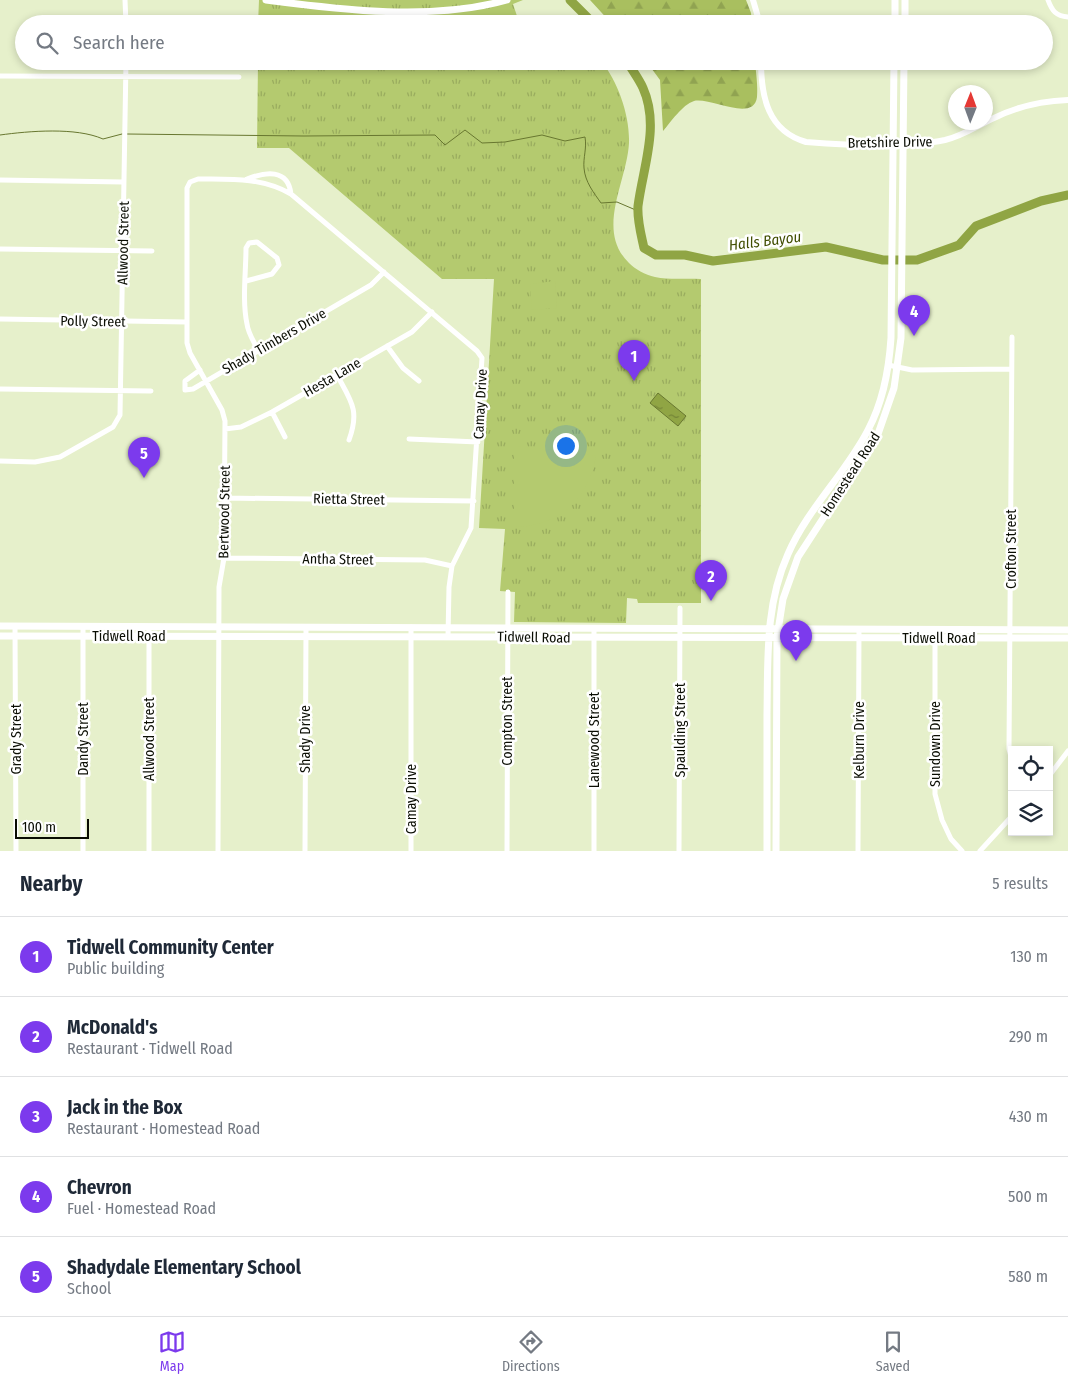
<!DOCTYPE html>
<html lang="en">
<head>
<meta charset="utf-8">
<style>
  :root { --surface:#fff; --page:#f6f6f7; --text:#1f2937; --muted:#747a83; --line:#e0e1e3; --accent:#7c3aed }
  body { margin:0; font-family:"Fira Sans Condensed",sans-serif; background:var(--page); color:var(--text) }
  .controls { position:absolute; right:15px; bottom:15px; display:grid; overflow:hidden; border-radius:0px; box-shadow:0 2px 8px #0003 }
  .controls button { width:45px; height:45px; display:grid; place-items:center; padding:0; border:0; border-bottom:1px solid var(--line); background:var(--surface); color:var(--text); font:25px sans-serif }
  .compass { position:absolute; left:948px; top:85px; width:45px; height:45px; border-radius:50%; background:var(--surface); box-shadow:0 2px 8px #0003; rotate:1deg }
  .scale { position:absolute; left:15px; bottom:12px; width:74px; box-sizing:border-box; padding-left:5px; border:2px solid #0a0d03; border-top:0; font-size:14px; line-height:18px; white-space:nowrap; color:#0a0d03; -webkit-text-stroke:4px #fff; paint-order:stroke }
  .you { position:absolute; left:565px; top:445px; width:18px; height:18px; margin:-12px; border:4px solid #fff; border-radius:50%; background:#1a73e8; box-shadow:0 0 0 8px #1a73e833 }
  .badge { display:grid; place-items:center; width:32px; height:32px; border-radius:50%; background:var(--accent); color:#fff; font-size:16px; font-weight:700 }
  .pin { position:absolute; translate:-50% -41px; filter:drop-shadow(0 1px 2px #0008) }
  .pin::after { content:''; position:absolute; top:26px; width:18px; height:15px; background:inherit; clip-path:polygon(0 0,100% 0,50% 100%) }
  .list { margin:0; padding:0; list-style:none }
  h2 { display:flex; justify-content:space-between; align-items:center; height:65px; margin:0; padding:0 20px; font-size:21px }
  h2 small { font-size:16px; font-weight:400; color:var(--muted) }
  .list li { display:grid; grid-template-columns:32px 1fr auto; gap:15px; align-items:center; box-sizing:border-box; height:80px; padding:0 20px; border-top:1px solid var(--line) }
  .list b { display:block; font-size:19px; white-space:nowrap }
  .list p { margin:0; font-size:16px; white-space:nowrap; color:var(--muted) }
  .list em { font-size:16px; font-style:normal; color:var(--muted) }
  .icon { flex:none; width:28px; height:28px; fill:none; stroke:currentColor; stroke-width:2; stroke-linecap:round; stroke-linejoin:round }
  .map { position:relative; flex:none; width:1068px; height:851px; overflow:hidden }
  .search { position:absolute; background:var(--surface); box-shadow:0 2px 8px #0003; left:15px; right:15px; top:15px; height:55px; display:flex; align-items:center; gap:12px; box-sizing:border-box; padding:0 18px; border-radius:28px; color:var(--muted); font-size:19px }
  .sheet { height:465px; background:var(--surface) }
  nav { display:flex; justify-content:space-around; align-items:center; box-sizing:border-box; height:70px; border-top:1px solid var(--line); background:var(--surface); font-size:14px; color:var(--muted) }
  nav a { display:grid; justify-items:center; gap:2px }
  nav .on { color:var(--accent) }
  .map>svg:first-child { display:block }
</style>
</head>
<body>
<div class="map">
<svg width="1068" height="851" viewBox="0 0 1068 851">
  <defs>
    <pattern id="grass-tufts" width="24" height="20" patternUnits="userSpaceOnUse" patternTransform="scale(1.25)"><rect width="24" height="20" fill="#b4ca6f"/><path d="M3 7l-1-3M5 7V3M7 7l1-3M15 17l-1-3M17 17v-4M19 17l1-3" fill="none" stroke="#99ac5e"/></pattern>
    <pattern id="forest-firs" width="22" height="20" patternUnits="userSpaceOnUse" patternTransform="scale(1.25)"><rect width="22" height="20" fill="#a9bf5f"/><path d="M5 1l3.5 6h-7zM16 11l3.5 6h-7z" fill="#90a351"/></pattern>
    <pattern id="water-ripples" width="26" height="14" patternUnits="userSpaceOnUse" patternTransform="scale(1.25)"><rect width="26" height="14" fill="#90a544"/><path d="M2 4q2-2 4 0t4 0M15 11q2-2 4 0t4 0" fill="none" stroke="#748537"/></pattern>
  </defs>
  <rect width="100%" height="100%" fill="#e6f0cb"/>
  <!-- grass -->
  <path fill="url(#grass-tufts)" d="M259 0H523L513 4 518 19 524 24H258Z
    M258 61H601C618 81 630 116 629 143 627 182 595 230 629 263 635 269 645 275 655 277 669 280 686 278 701 279V603H638L637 599 627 598 626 623 514 622 515 592 500 591 505 529 479 528 494 279H442L289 148H257Z"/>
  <!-- forest -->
  <path fill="url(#forest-firs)" d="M590 0H746L751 13 752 24H612Z
    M646 61H755C756 73 758 86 757 97 754 123 710 97 694 101 682 105 671 122 663 131L660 80Z"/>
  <!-- pitch -->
  <path fill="#b4ca6f" d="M555 281 557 308 532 310 530 284Z
    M519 446 596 456C589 499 558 527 514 527V451Z"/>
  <!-- water -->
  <path fill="url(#water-ripples)" stroke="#687730" d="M658 393 686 416 678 426 650 403Z"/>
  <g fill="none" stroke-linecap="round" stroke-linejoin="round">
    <!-- stream -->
    <path stroke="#687730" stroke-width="1" d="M126 134 304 136 435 135 445 145 465 130 482 143 505 142 542 135 565 141 585 137C587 148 583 158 584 168 585 182 594 193 601 203L617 202 638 211
      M0 135C29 131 76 127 103 139L122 134"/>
    <!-- river -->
    <path stroke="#90a544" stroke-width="9" d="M570 0 594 24
      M627 61C632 70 639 79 643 88 660 126 643 167 638 206 637 220 641 234 644 248L656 255H685L713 261 826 247 883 260H917L959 245 976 226 1041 201 1068 195"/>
    <!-- minor -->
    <path stroke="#fff" stroke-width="5" d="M125 0 126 24
      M1048 0C1052 11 1056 16 1068 17
      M0 76 239 77
      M247 179C265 172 288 168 291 194
      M0 180 123 182
      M0 249 152 251
      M246 281 272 274 279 265 277 258 257 242 249 243 246 248C246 272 242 300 247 324 248 333 254 342 258 350
      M0 319 187 322
      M1012 337 1009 749 1012 761
      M387 346 403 368 419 381
      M888 365 912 370 1011 369
      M200 370 185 381V390L193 389 359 292 371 285 384 272
      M337 375C351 401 360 410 349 440
      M0 389 151 391
      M272 412 285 437
      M225 429 241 427 272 412 412 332 432 312
      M409 439 478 442
      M0 461 35 462 60 457 113 427 120 415 126 61
      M224 498 474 501
      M224 558 425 560 452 566
      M15 626 16 851
      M149 627V851
      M594 629V851
      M935 636V794L942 820 951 839 962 851
      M1049 776 1068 751
      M83 851V627
      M218 851 219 587 224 558 225 421 222 410 190 353 187 343V188L190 182 198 179C230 179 261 177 291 194L477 351 482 358 471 528 452 566 449 587 448 636
      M305 851 306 627
      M411 851V627
      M507 851 508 592
      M679 851 680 608
      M858 851 859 629
      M980 851 1012 816"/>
    <!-- tertiary -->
    <path stroke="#fff" stroke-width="6" d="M753 0 760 24
      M761 61C761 97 768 131 806 142 845 145 907 148 945 140 962 136 977 126 994 118 1016 107 1043 101 1068 100"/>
    <!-- secondary -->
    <path stroke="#fff" stroke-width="7" d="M266 0C342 10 433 21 507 0
      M895 24V0
      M905 24V0
      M0 626 1068 630
      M0 636 1068 638
      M767 851C767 805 767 760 767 714 768 659 765 605 788 554 808 508 846 473 868 430 883 402 889 369 891 338L894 61
      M776 851 777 637 783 599 798 557 878 434 894 388 901 338 904 61"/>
  </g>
  <g text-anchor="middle" stroke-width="5" stroke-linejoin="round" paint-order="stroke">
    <!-- street labels -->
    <g font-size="14" fill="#0a0d03" stroke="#fff">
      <text transform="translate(890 142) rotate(-1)" y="5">Bretshire Drive</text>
      <text transform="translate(123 243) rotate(-89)" y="5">Allwood Street</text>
      <text transform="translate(93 321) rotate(1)" y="5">Polly Street</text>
      <text transform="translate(274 341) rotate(-30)" y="5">Shady Timbers Drive</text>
      <text transform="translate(332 377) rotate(-30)" y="5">Hesta Lane</text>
      <text transform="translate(480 404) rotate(-87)" y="5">Camay Drive</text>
      <text transform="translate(850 474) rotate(-57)" y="5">Homestead Road</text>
      <text transform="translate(349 499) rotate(1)" y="5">Rietta Street</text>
      <text transform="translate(224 512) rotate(-89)" y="5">Bertwood Street</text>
      <text transform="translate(1011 549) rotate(-90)" y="5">Crofton Street</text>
      <text transform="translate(338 559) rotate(1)" y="5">Antha Street</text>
      <text x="129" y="641">Tidwell Road</text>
      <text transform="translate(534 637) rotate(1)" y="5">Tidwell Road</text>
      <text x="939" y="643">Tidwell Road</text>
      <text transform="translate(507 721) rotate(-90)" y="5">Compton Street</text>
      <text transform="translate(680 730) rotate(-90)" y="5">Spaulding Street</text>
      <text transform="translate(16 739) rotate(-90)" y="5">Grady Street</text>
      <text transform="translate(83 739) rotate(-90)" y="5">Dandy Street</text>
      <text transform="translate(149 739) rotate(-90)" y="5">Allwood Street</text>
      <text transform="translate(305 739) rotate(-90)" y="5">Shady Drive</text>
      <text transform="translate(594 740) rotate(-90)" y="5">Lanewood Street</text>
      <text transform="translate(859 740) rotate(-90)" y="5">Kelburn Drive</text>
      <text transform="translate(935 744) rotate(-90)" y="5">Sundown Drive</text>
      <text transform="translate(411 799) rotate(-90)" y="5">Camay Drive</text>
    </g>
    <!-- water labels -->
    <g font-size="15" font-style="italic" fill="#414e02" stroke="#fff">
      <text transform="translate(765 241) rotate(-7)" y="5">Halls Bayou</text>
    </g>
  </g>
</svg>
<div class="controls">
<button><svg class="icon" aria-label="locate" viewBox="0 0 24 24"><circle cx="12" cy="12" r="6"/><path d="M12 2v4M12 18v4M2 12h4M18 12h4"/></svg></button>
<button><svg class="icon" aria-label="layers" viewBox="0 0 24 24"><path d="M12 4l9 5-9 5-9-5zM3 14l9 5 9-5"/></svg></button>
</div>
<svg class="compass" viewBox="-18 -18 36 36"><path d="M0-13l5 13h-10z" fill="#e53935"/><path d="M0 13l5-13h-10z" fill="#747a83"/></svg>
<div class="scale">100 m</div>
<div class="you"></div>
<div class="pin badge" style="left:634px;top:381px">1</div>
<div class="pin badge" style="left:711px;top:601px">2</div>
<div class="pin badge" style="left:796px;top:661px">3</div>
<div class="pin badge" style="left:914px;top:336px">4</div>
<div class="pin badge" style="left:144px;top:478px">5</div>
<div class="search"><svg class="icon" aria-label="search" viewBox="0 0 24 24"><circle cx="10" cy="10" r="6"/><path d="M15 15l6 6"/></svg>Search here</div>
</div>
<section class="sheet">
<h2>Nearby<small>5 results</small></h2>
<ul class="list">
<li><span class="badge">1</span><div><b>Tidwell Community Center</b><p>Public building</p></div><em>130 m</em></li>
<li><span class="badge">2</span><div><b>McDonald's</b><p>Restaurant · Tidwell Road</p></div><em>290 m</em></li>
<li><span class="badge">3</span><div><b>Jack in the Box</b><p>Restaurant · Homestead Road</p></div><em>430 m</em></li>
<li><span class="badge">4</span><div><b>Chevron</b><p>Fuel · Homestead Road</p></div><em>500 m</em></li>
<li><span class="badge">5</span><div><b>Shadydale Elementary School</b><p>School</p></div><em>580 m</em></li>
</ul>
</section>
<nav>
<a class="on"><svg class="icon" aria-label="map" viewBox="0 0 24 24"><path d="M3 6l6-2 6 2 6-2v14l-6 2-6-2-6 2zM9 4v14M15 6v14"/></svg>Map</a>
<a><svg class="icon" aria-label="directions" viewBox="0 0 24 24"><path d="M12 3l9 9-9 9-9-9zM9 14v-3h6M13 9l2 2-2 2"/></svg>Directions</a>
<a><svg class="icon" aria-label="saved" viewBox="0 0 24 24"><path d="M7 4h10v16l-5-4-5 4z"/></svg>Saved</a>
</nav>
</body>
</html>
